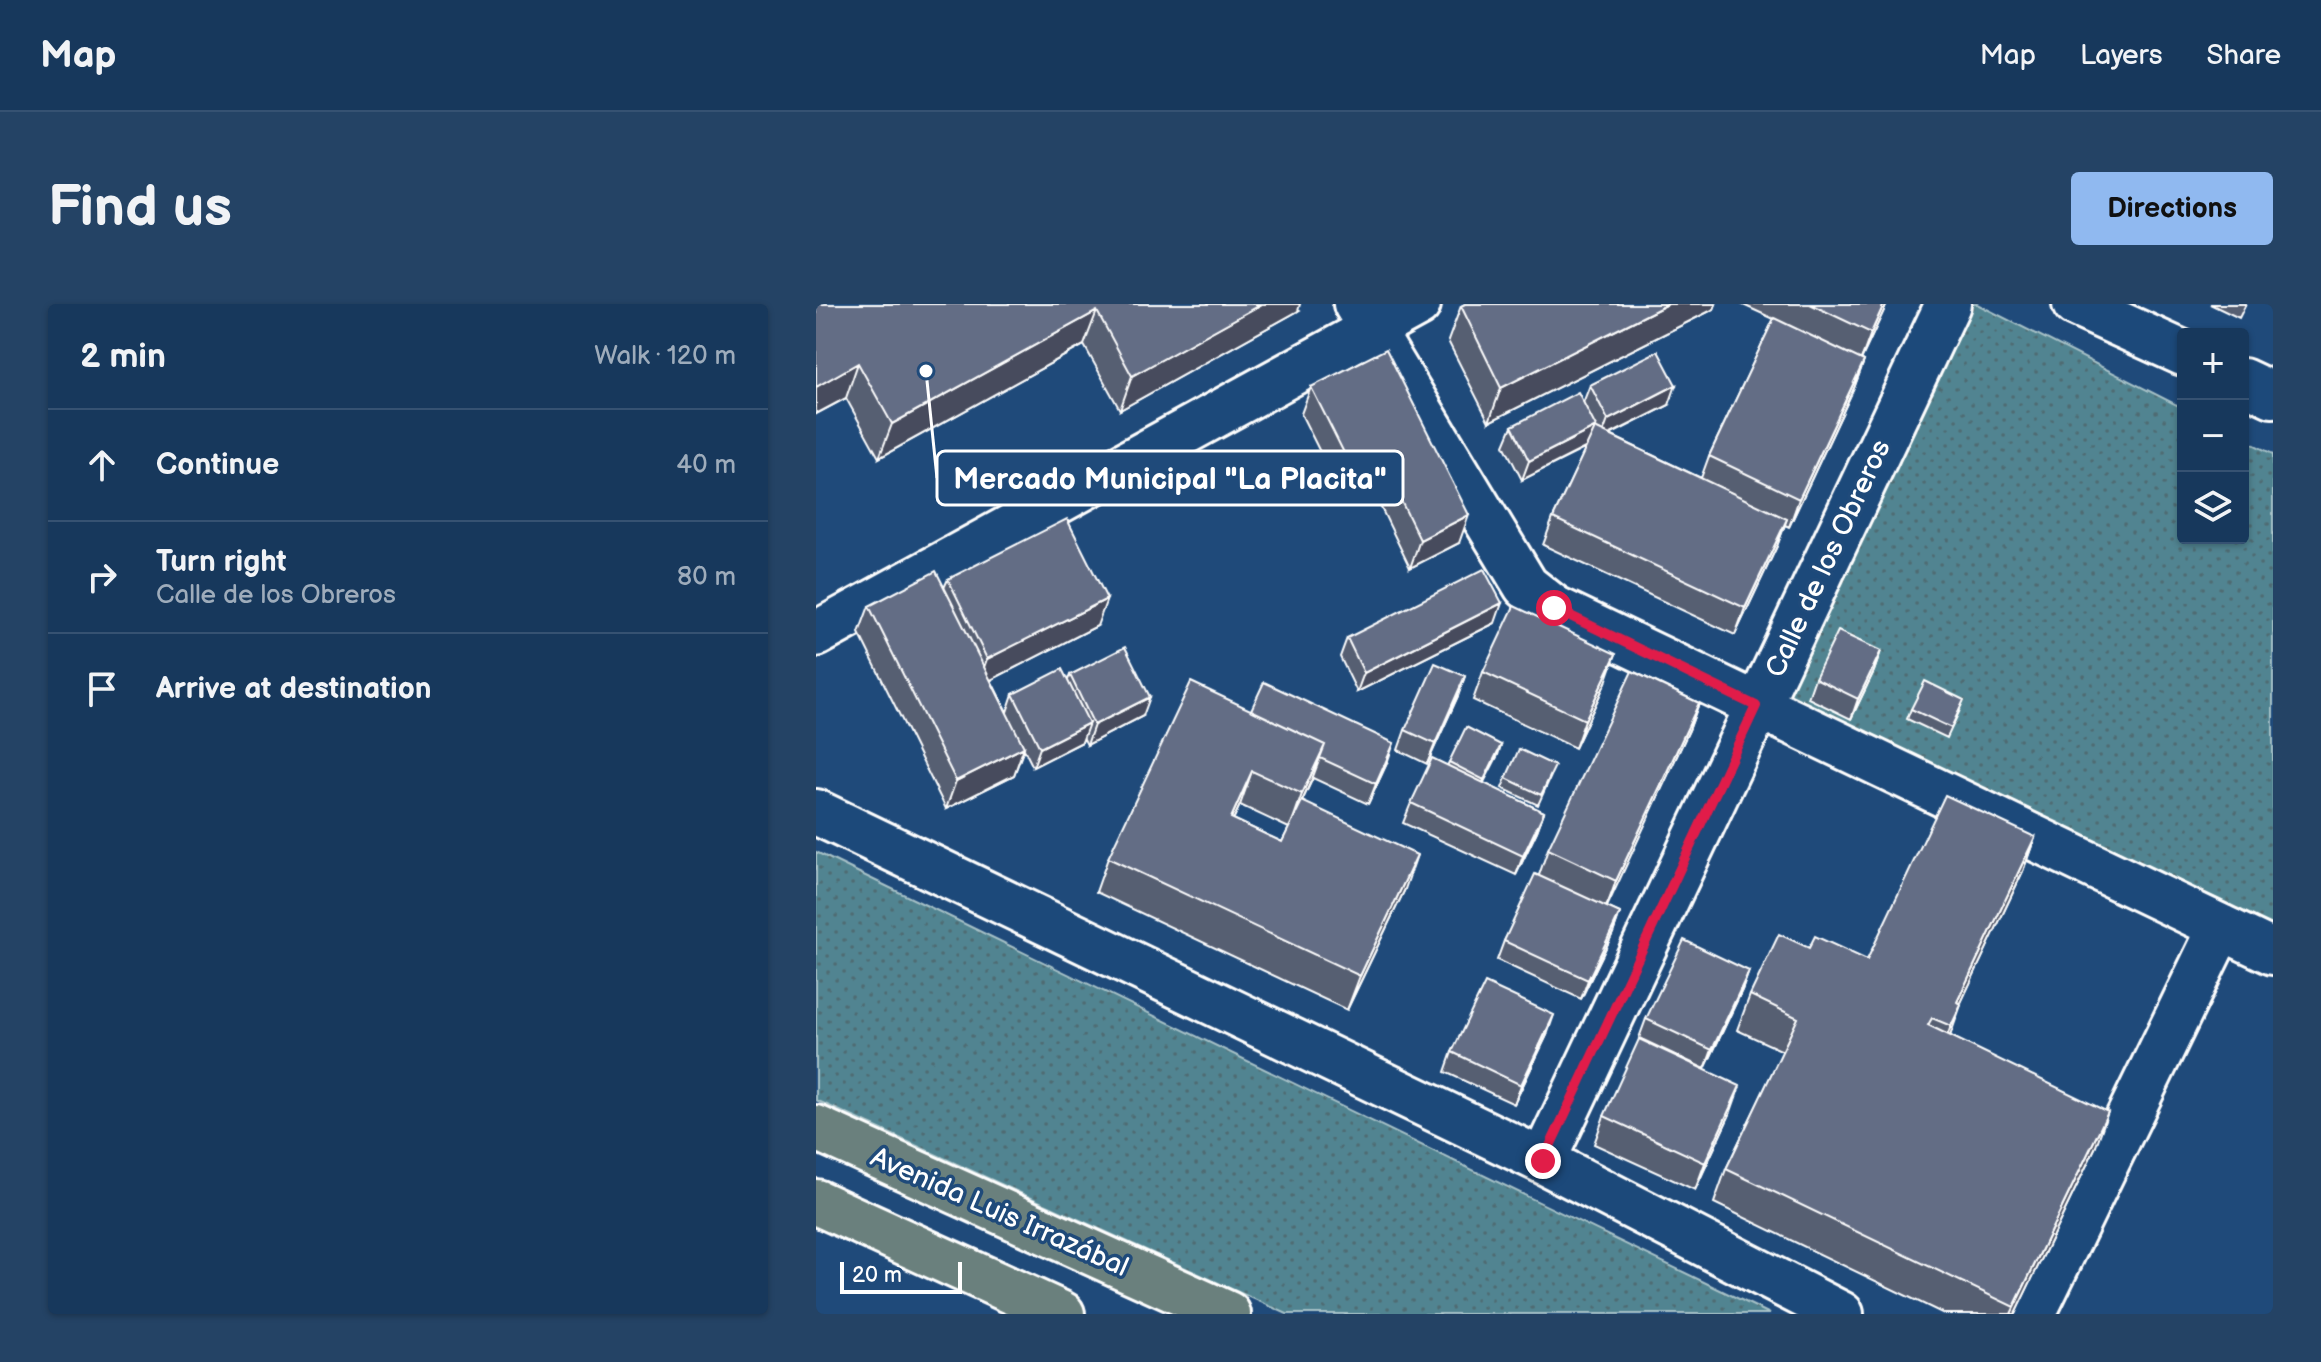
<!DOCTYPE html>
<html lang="en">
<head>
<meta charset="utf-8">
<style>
  :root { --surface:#17385c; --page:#244365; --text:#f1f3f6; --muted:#9eacbb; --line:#365272; --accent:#90b9f0 }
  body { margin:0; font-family:"Balsamiq Sans",sans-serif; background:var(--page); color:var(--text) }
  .controls { position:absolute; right:24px; top:24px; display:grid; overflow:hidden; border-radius:8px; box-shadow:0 2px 6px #0004 }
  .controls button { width:72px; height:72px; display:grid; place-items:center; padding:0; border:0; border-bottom:2px solid var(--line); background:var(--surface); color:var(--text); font:40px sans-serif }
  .scale { position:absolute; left:24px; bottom:20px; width:122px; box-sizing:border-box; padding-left:8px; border:4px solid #fff; border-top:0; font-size:22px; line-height:28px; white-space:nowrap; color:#fff; -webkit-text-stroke:6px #1f4a7a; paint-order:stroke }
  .stop { position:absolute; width:24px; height:24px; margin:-18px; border:6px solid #e11d48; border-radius:50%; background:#fff }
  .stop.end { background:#e11d48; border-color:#fff; box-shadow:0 2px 8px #0008 }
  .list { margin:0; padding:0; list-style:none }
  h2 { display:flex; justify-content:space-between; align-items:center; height:104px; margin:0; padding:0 32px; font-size:34px }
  h2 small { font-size:26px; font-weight:400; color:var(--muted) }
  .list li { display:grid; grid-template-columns:52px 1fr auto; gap:24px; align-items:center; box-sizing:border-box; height:112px; padding:0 32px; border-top:2px solid var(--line) }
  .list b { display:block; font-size:30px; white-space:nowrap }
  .list p { margin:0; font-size:26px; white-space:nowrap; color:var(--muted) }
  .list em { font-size:26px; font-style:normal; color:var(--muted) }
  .icon { flex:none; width:44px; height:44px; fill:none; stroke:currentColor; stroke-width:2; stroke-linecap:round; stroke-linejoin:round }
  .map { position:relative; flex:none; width:1457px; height:1010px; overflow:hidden; border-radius:8px }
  header { display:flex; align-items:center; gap:48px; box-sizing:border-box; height:112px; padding:0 40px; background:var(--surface); border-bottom:2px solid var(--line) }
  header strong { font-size:38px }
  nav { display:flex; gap:44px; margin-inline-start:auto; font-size:28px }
  .intro { display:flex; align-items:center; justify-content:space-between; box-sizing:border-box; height:192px; padding:0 48px }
  h1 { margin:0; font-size:56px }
  .button { padding:20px 36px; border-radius:8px; background:var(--accent); color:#111; font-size:28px; font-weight:700 }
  main { display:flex; gap:48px; padding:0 48px }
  aside { flex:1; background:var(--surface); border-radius:8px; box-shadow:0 2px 6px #0004 }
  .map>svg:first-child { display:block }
</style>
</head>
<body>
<header>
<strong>Map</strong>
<nav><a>Map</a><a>Layers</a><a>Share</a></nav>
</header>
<div class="intro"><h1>Find us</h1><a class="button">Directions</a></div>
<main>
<aside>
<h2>2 min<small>Walk · 120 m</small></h2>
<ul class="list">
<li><svg class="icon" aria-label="ahead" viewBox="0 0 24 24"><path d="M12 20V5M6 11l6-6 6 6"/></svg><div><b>Continue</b></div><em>40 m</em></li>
<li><svg class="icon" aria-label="right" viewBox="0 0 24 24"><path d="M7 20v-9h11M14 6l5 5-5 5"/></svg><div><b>Turn right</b><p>Calle de los Obreros</p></div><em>80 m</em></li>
<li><svg class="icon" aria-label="arrive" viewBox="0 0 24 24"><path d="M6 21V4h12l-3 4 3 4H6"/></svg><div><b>Arrive at destination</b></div></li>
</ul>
</aside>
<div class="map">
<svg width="1457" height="1010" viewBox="0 0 1457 1010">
  <defs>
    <pattern id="grass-dots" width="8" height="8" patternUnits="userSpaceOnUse" patternTransform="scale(2)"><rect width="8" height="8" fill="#518491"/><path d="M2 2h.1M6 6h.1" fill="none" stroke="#4f6b72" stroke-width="1.8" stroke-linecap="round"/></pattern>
  </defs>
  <rect width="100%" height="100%" fill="#1f4a7a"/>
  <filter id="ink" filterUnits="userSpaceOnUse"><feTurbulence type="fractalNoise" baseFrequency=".0125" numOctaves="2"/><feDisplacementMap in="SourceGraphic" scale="16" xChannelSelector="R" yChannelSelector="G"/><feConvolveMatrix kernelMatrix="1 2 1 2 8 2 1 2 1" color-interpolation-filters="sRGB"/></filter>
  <g filter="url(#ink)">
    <!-- grass -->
    <path fill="url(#grass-dots)" stroke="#a8c2c8" stroke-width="2" d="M1138 0H1161L1367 104V234H1427V135L1457 150V658L953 410Z
      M0 548 954 1010H471L0 796Z"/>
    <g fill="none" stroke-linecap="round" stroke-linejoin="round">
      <defs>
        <path id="minor" d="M540 0 710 282 738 304 1457 648
          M1259 0 1367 49
          M1427 77 1457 91
          M0 330 602 0
          M0 508 727 857 1025 1010
          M727 857 1132 0
          M1217 1010 1405 623"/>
        <path id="highway" d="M0 824 412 1010
          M0 898 246 1010"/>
      </defs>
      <!-- minor casing -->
      <use href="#minor" stroke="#fff" stroke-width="50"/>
      <!-- highway casing -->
      <use href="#highway" stroke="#fff" stroke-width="50"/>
      <!-- minor -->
      <use href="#minor" stroke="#1f4a7a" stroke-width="44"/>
      <!-- highway -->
      <use href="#highway" stroke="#6a807d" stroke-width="44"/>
    </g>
    <!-- wall -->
    <path fill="#565e72" stroke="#fff" stroke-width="2" fill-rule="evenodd" d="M0 0 482 7 304 106 268 41 63 154 30 94 0 110Z
      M649 0H900L898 5 673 118 632 37 645 2Z
      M925 0H1071L1045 55 1048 57 1038 84 973 223 969 221 961 242 919 331 727 241 737 214 770 144 706 176 688 141 696 122 767 99 774 81 853 101 794 131 885 174 893 152 958 15Z
      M1394 0H1430L1423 14Z
      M495 83 643 239 594 264 556 185 529 198 485 110Z
      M132 275 281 322 175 376 191 408 197 390 252 376 254 371 327 412 271 441 267 433 266 438 217 463 208 445 198 471 130 505 43 329 53 302 128 284Z
      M679 319 541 388 524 353 531 334Z
      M1065 347 1058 367 1035 415 992 394 999 374Z
      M667 368 790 378 759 444 657 396Z
      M649 372 642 392 611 460 582 446 589 426Z
      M883 399 873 426 790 603 804 609 797 629 765 695 681 656 688 637 723 571 732 545Z
      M1095 405 1144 406 1131 434 1091 415Z
      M435 406 571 459 552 500 497 474 486 497 589 585 531 706 280 588 292 554ZM424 501 473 524 466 538 417 515Z
      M685 441 667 479 728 508 721 527 700 571 587 519 595 499 631 462 633 458Z
      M735 472 722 501 686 484 690 474Z
      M1219 533 1207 567 1144 700 1134 731 1280 842 1199 1010H1128L898 899 910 865 967 747 921 726 934 691 993 644 1051 656Z
      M933 667 926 686 889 765 823 734 830 715Z
      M731 731 698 800 629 768 636 748Z
      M914 810 879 886 778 840 788 812Z"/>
    <!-- shaded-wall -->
    <path fill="#464c5d" stroke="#fff" stroke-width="2" d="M446 0H484L482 7 304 106 316 72Z
      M852 0H900L898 5 673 118 685 84Z
      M1068 0H1071L1045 56 1055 29Z
      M281 7 268 41 63 154 76 120Z
      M1048 57 1038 84 973 223 983 195Z
      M42 59 30 94 0 110V83Z
      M860 81 853 101 785 135 792 116Z
      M780 123 773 142 706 176 713 157Z
      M566 158 556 185 529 198 539 171Z
      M653 211 643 239 594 264 604 236Z
      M971 215 961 242 919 331 929 304Z
      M291 295 281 322 161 383 171 355Z
      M686 299 679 319 541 388 548 369Z
      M1065 347 1058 367 1035 415 1042 395Z
      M800 350 790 378 759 444 769 416Z
      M649 372 642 392 611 460 619 440Z
      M334 393 327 412 271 441 278 421Z
      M883 399 873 426 790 605 800 577Z
      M273 419 266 438 217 463 224 444Z
      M578 439 571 459 552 500 560 480Z
      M509 441 496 475 474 524 486 490Z
      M685 441 682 451 664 486 668 476Z
      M208 443 198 471 130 505 140 477Z
      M436 467 424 501 402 548 415 514Z
      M728 508 721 527 700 571 707 552Z
      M1219 533 1207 567 1134 722 1141 698Z
      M601 551 589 585 531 706 544 672Z
      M804 609 797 629 765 695 772 676Z
      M933 667 926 686 889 765 896 746Z
      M1145 701 1133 735 1122 757 1135 722Z
      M738 711 731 731 698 800 705 781Z
      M924 782 914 810 879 886 889 859Z
      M1292 808 1280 842 1199 1010H1195Z"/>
    <!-- building -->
    <path fill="#646d85" stroke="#fff" stroke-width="2" d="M0 0H446L316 72 281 7 76 120 42 59 0 83Z
      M649 0H852L685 84 645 2Z
      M994 0H1068L1055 29Z
      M958 14 1048 57 983 195 893 152Z
      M570 45 653 211 604 236 566 158 539 171 495 83Z
      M842 47 860 81 792 116 774 81Z
      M762 88 780 123 713 157 696 122Z
      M779 124 971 215 929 304 737 214Z
      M251 215 291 295 171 355 132 275Z
      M668 265 686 299 548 369 531 334Z
      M120 267 208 443 140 477 53 302Z
      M698 302 800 350 769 416 667 368Z
      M1022 327 1065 347 1042 395 999 374Z
      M309 343 334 393 278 421 254 371Z
      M619 359 649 372 619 440 589 426Z
      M246 365 273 419 224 444 197 390Z
      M816 367 883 399 800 577 732 545Z
      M1109 377 1148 396 1135 424 1095 405Z
      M375 378 509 441 486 490 436 467 415 514 466 538 486 497 601 551 544 672 292 554Z
      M448 378 578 439 560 480 504 454 509 441 435 406Z
      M650 423 685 441 668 476 633 458Z
      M703 445 739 462 725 491 690 474Z
      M616 454 728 508 707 552 595 499Z
      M1129 491 1219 533 1141 698 1145 701 1135 722 1116 714 1112 721 1292 808 1198 1003 910 865 982 714 934 691 963 630 993 644 999 632 1051 656Z
      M719 570 804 609 772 676 688 637Z
      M868 636 933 667 896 746 830 715Z
      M669 679 738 711 705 781 636 748Z
      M823 735 924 782 889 859 788 812Z"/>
  </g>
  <g fill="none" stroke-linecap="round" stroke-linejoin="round" filter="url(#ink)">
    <!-- route -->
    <path stroke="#e11d48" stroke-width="10" d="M727 857 940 402 738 304"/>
  </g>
  <g text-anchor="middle" stroke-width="7" stroke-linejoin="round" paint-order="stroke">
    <!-- street labels -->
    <g font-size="28" fill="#fff" stroke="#1f4a7a">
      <text transform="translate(1011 254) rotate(-65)" y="10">Calle de los Obreros</text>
      <text transform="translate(184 907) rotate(24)" y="10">Avenida Luis Irrazábal</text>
    </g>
  </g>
  <!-- callouts -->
  <path fill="none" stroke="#fff" stroke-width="3" d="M110 67L121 174"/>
  <circle fill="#fff" stroke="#1f4a7a" stroke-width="3" cx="110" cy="67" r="8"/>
  <rect fill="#1f4a7a" stroke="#fff" stroke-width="3" x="121" y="147" width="466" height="54" rx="8"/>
  <g font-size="30" text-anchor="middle" font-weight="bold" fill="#fff">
    <text x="354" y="185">Mercado Municipal "La Placita"</text>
  </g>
</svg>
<div class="controls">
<button>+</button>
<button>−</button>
<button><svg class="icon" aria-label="layers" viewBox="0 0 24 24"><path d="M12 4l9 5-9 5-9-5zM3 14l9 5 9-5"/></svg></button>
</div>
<div class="scale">20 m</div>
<div class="stop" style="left:738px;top:304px"></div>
<div class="stop end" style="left:727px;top:857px"></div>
</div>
</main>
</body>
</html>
